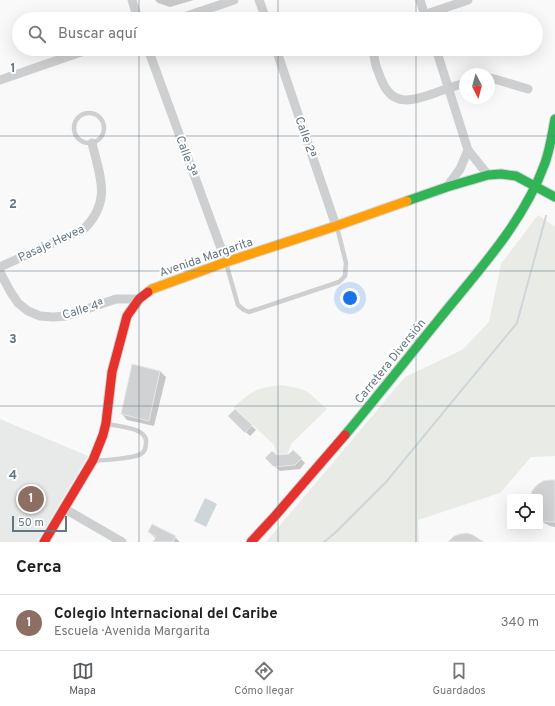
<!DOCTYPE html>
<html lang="es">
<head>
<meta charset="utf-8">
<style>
  :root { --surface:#fff; --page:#f2f2f2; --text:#222; --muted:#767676; --line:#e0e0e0; --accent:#585c60 }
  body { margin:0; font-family:Overpass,sans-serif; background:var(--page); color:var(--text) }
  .controls { position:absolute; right:12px; bottom:12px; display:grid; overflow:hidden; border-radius:4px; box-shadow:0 4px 16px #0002 }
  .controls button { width:36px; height:36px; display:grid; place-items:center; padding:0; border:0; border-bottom:1px solid var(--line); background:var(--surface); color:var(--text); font:20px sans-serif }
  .compass { position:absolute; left:459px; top:68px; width:36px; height:36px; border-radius:50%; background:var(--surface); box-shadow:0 4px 16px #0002; rotate:174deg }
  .scale { position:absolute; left:12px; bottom:10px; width:55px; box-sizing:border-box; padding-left:4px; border:2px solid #657683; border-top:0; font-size:11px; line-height:14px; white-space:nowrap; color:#657683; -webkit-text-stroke:3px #fff; paint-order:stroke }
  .you { position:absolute; left:350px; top:298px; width:14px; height:14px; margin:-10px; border:3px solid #fff; border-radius:50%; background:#1a73e8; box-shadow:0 0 0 6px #1a73e833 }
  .badge { display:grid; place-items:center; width:26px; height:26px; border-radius:50%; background:var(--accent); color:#fff; font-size:13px; font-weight:700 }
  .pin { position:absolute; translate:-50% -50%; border:2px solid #fff; box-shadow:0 1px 4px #0006 }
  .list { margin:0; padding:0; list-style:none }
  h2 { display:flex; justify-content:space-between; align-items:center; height:52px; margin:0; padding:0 16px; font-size:17px }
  h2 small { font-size:13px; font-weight:400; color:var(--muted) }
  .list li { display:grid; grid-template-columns:26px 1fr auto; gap:12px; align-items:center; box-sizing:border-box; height:56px; padding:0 16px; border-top:1px solid var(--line) }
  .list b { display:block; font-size:15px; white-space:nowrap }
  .list p { margin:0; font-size:13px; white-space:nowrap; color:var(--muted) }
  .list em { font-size:13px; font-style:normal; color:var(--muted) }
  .icon { flex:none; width:22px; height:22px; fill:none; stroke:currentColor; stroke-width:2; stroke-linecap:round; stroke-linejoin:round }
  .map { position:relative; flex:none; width:555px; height:542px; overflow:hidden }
  .search { position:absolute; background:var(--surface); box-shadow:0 4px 16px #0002; left:12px; right:12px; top:12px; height:44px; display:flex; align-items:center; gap:10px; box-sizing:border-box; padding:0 14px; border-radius:22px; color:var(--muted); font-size:15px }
  .sheet { height:108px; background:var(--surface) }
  nav { display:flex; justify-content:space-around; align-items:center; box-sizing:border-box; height:56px; border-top:1px solid var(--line); background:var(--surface); font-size:11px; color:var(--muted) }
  nav a { display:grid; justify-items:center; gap:2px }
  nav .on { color:var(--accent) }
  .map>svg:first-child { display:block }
</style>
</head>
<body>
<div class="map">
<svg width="555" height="542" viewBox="0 0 555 542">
  <rect width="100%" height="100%" fill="#f9f9f9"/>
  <!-- built -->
  <path fill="#e8e9e9" d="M0 419 88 456 37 542H0Z"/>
  <!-- green -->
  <path fill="#e8ebe6" d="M538 215 555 227V456L531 457 500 493 418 520 419 542H266L405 377 462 350 489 322 501 264Z
    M282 385 301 389 308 392 327 409 291 444 288 453 277 454 274 445 234 407C252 390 258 388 282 385Z"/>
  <!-- water -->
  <path fill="#ced6d9" d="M205 498 217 504 206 527 194 521Z"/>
  <!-- shadow -->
  <path fill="#0003" d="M155 0H194L170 7 158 3Z
    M160 371 166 377 154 426 127 420 122 414Z
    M235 410 256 430 250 436 229 416Z
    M276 456 301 459 305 463 300 469 280 471 267 458Z
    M555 481V527L550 526 544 523 540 519V497H531Z
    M149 532 175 537 180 542H154L156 539Z"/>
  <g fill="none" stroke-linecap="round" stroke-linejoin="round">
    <!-- stream -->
    <path stroke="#ced6d9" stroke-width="2" d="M324 542 335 533 386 482 517 323 546 216"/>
  </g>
  <!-- building -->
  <path fill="#d0d2d3" stroke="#e8e8e8" d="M132 364 160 371 149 421 121 414Z
    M235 409 252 425 245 433 228 416Z
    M293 450 302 458 295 465 274 467 265 458 272 451 277 455 289 454Z
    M550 480H555V522H550L543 521 540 519V497H530L532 491 537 485 543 481Z
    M152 524 176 536 173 542H153L156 537 148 532Z
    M467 533 473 535 484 542H448L454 536 460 534Z"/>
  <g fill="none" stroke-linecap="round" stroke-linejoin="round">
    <defs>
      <path id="fast" d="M407 201 447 187 488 175 501 174 516 176 555 197
        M345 435C376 398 406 360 436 323 476 273 523 224 545 163 550 149 552 134 555 119"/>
      <path id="slow" d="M148 292 152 289 226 262 336 226 407 201"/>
      <path id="jam" d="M44 542 93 460 103 435 106 423 112 372 127 316 139 299 148 292
        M251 542 275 516 345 435"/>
    </defs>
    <!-- fast casing -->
    <use href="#fast" stroke="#d5d6d7" stroke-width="11"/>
    <!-- slow casing -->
    <use href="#slow" stroke="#d5d6d7" stroke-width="11"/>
    <!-- jam casing -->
    <use href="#jam" stroke="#d5d6d7" stroke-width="11"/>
    <!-- lane -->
    <path stroke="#cecfd0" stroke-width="4.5" d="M74 128a15 15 0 1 1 30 0a15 15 0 1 1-30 0Z
      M226 263 238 305 244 310 249 312 339 282 345 276 346 263 337 227
      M95 460C103 461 134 458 141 454 144 452 146 448 146 443 147 438 143 433 138 431 129 427 117 426 108 424"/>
    <!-- street -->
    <path stroke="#cecfd0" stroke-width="9" d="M132 0 138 19
      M259 0 266 19
      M420 0 426 19
      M178 19 234 0
      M412 19 468 0
      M148 49 226 262
      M276 49 336 226
      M374 49C373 60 377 69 381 79 392 108 413 101 435 93 445 89 455 86 465 83
      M436 49 468 150 488 175
      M489 78 498 80 528 89
      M0 80 90 49
      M447 187 460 169 468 150
      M0 267 84 229C112 201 100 177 92 143
      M0 272 10 291 18 303 28 311 40 316 53 317 66 316 116 299H139
      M65 509 122 542"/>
    <!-- fast -->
    <use href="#fast" stroke="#30b455" stroke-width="9"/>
    <!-- slow -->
    <use href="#slow" stroke="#ff9f0a" stroke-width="9"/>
    <!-- jam -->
    <use href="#jam" stroke="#e5322d" stroke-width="9"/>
  </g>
  <!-- grid -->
  <path fill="none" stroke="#657683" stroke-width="1" stroke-opacity="0.55" d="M139 0V19M278 0V19M416 0V19M139 49V542M278 49V542M416 49V542M0 136H555M0 271H555M0 406H555"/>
  <g text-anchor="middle" stroke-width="4" stroke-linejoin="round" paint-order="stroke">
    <!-- street labels -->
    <g font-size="12" fill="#657683" stroke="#fff">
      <text transform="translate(306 137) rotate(71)" y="4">Calle 2ª</text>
      <text transform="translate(187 156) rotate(70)" y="4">Calle 3ª</text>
      <text transform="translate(51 243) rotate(-25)" y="4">Pasaje Hevea</text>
      <text transform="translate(206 257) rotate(-19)" y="4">Avenida Margarita</text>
      <text transform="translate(83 309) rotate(-17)" y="4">Calle 4ª</text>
      <text transform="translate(390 361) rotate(-51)" y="4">Carretera Diversión</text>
    </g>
  </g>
  <g font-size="13" text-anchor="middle" font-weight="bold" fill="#657683" stroke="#fff" stroke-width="4" stroke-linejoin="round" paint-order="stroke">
    <text x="13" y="72">1</text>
    <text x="13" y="208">2</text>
    <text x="13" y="343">3</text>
    <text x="13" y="479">4</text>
  </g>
</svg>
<div class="controls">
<button><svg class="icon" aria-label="locate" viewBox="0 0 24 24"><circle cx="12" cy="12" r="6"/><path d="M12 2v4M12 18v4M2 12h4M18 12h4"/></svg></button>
</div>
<svg class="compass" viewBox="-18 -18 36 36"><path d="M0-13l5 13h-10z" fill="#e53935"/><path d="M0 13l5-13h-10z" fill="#767676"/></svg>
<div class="scale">50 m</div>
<div class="you"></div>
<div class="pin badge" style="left:31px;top:499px;background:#8d6e63">1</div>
<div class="search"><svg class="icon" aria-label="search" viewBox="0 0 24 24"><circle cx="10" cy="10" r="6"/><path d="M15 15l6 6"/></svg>Buscar aquí</div>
</div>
<section class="sheet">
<h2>Cerca<small></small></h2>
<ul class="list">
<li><span class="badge" style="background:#8d6e63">1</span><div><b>Colegio Internacional del Caribe</b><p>Escuela · Avenida Margarita</p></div><em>340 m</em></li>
</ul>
</section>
<nav>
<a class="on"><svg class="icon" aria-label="map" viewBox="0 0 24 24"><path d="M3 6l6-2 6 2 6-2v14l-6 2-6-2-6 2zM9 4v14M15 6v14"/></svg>Mapa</a>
<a><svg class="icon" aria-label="directions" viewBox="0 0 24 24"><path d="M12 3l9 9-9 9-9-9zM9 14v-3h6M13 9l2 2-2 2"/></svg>Cómo llegar</a>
<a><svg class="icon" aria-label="saved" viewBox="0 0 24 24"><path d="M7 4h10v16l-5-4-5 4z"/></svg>Guardados</a>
</nav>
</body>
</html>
